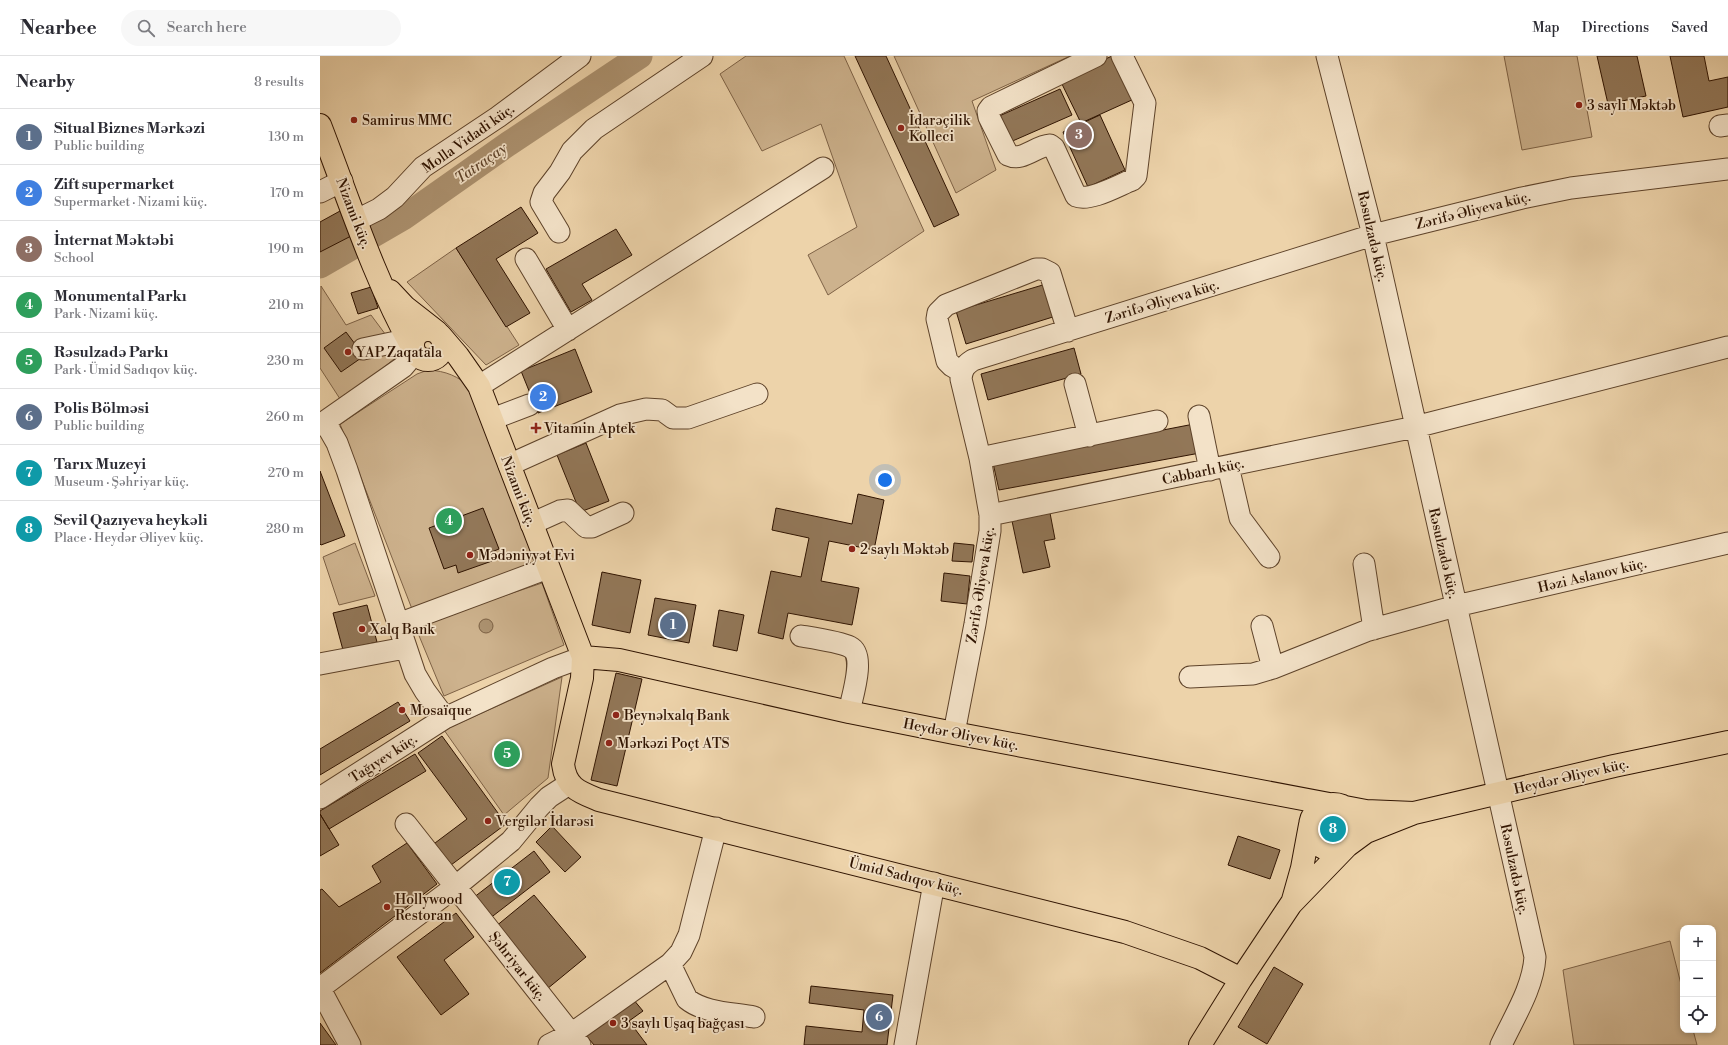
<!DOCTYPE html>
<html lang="en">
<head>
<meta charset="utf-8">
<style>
  :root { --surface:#fff; --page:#f7f7f7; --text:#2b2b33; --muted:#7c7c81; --line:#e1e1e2; --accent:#db2777 }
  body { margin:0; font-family:"Libre Bodoni",serif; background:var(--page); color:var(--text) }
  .controls { position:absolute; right:12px; bottom:12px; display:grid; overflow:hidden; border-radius:8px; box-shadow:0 2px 6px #0003 }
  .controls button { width:36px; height:36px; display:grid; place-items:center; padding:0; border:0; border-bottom:1px solid var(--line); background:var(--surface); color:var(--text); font:20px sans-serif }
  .you { position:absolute; left:565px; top:424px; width:14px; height:14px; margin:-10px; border:3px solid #fff; border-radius:50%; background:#1a73e8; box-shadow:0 0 0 6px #1a73e833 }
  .badge { display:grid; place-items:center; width:26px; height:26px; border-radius:50%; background:var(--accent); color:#fff; font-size:13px; font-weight:700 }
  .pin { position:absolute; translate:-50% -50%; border:2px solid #fff; box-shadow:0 1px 4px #0006 }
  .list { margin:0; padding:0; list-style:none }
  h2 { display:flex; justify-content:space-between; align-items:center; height:52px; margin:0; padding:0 16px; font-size:17px }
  h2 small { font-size:13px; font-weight:400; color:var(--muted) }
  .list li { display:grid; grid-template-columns:26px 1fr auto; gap:12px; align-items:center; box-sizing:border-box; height:56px; padding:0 16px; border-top:1px solid var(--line) }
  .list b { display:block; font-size:15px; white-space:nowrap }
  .list p { margin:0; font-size:13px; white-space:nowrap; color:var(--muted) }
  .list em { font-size:13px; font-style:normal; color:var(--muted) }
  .icon { flex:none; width:22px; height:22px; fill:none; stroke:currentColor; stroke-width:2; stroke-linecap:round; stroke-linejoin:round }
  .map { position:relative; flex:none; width:1408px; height:989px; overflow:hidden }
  header { display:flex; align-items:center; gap:24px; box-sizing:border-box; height:56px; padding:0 20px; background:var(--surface); border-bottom:1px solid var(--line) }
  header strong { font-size:19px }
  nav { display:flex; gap:22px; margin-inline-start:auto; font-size:14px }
  .search { width:280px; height:36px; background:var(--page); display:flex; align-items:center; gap:10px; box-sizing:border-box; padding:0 14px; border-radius:22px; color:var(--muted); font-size:15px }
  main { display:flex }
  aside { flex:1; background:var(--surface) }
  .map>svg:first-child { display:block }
</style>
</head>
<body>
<header>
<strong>Nearbee</strong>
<div class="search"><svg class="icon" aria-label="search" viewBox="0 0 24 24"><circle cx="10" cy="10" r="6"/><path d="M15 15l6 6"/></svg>Search here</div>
<nav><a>Map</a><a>Directions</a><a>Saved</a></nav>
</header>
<main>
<aside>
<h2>Nearby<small>8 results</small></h2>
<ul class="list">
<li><span class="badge" style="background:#5c6f8a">1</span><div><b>Situal Biznes Mərkəzi</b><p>Public building</p></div><em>130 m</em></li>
<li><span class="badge" style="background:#3f7fe0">2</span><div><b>Zift supermarket</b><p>Supermarket · Nizami küç.</p></div><em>170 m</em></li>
<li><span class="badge" style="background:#8d6e63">3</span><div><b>İnternat Məktəbi</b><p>School</p></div><em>190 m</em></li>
<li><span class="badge" style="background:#2e9e5b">4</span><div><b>Monumental Parkı</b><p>Park · Nizami küç.</p></div><em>210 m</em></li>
<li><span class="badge" style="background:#2e9e5b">5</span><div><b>Rəsulzadə Parkı</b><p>Park · Ümid Sadıqov küç.</p></div><em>230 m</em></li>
<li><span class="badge" style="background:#5c6f8a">6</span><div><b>Polis Bölməsi</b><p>Public building</p></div><em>260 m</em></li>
<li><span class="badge" style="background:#0f9aa8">7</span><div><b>Tarıx Muzeyi</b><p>Museum · Şəhriyar küç.</p></div><em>270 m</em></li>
<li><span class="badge" style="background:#0f9aa8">8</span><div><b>Sevil Qazıyeva heykəli</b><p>Place · Heydər Əliyev küç.</p></div><em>280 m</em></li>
</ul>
</aside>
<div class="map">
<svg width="1408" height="989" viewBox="0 0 1408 989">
  <rect width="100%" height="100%" fill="#edd3aa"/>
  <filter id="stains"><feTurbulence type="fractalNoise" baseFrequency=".005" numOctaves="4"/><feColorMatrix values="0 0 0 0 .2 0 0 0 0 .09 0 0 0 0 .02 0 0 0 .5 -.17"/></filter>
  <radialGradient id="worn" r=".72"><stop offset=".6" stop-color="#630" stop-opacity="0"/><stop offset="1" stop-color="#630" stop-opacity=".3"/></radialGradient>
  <!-- green -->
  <path fill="#cdb28d" stroke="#7e6246" d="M426 0H524L604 175 508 239 488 199 537 171 501 68 442 95 400 18Z
    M574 0H750L652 45 676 114 636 137Z
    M1184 0H1257L1272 81 1202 94Z
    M136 192 199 289 166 309 87 226Z
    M1 230 26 269 51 259 80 298 22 346 0 312Z
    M108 314C126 315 138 320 151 332L217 507 92 553 20 368 97 318Z
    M35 487 55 540 19 549 3 501Z
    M222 527 244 589 124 640 95 570Z
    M242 621 228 722 184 759 124 674Z
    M1002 772a11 11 0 1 1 22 0a11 11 0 1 1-22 0Z
    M1350 885 1363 936V974H1373L1377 989H1254L1243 914Z"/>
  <!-- water -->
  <path fill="#ac9270" stroke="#7a5f43" d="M159 570a7 7 0 1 1 14 0a7 7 0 1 1-14 0Z"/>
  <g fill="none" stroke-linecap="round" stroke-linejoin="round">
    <!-- river -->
    <path stroke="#ac9270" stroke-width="25" d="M0 210 83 162 188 88 320 0"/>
  </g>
  <!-- building -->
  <path fill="#927758" stroke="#2f1300" d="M535 0H566L639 159 614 171Z
    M792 0 814 43 761 67 740 24Z
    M1277 0H1317L1326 40 1288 48Z
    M1350 0H1384L1389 25 1408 21V51L1363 61Z
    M740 33 752 59 688 87 677 61Z
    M780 59 805 114 768 131 743 76Z
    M201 151 218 177 176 203 210 257 186 271 136 192Z
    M20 155 33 179 0 196V166Z
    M296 173 312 199 262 228 272 244 251 256 226 213Z
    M726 228 736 260 646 288 636 255Z
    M51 231 58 252 38 258 31 237Z
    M26 276 44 300 21 316 4 292Z
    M754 292 761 318 668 344 661 318Z
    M255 293 272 336 218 357 201 315Z
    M874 368 880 397 679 434 673 407Z
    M266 387 289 445 260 456 237 399Z
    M0 415 25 480 1 489 0 488Z
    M538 438 564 444 554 494 509 485 501 525 539 532 532 569 468 557 463 583 438 577 451 515 481 521 489 482 452 474 456 452 532 468Z
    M163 452 179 493 169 497 172 505 138 517 136 509 124 513 109 472Z
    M730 457 735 483 724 485 730 511 703 517 692 465Z
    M634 487 654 489 652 506 632 505Z
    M282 516 321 524 310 577 272 569Z
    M624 517 650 520 647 548 621 545Z
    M335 542 376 549 369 587 328 579Z
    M47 549 57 586 23 594 13 557Z
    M399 554 424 559 417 595 393 590Z
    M296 617 322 623 297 730 271 724Z
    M78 646 90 665 0 719V693Z
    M122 680 186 768 127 812 111 790 147 763 98 697Z
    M95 698 106 715 9 773 0 758V755Z
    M0 758 19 789 0 800Z
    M232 770 261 801 245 816 216 786Z
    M918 780 960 794 950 823 908 809Z
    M87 787 117 828 0 917V834L2 833 19 851 61 826 52 810Z
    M214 795 230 816 169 863 153 842Z
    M214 839 266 901 227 933 175 871Z
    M136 857 154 881 124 904 149 938 121 959 77 901Z
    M954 911 983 928 947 988 918 971Z
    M491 930 573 939 567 989H484L486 970 542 976 544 954 489 947Z
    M313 943 323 955 309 965 327 989H274L264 977Z
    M0 967 16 989H0Z"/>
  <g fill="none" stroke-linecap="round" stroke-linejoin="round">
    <defs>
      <path id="minor" d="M776 0 671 51 668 55 669 61 688 99C703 106 715 90 730 89L734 92 756 140C770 146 799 129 812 124L816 120 825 47 802 0
        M1007 0 1053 179 1215 901C1213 932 1194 961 1181 989
        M1400 70 1408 69
        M0 136 22 125
        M37 164 59 153 75 141 103 111 178 61 260 0
        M239 176 221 146 224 137 240 116 252 95 274 73 382 0
        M206 203 248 274
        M642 316 632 310 627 305 617 263 618 257 626 249 716 213H722L730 217 748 275
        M755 328 769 380
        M159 330 503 112
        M879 360 890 414
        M172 363 209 349
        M5 366 17 387 27 414 95 618 105 635 125 662 233 612 263 601
        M0 369 83 311 89 304 93 293 76 286 43 293
        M660 402 837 365
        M189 409 300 359 326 353 342 354 353 362H368L437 338
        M908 410 920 462 949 501
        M670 459 1095 371 1408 291
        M211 468 240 455 248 454 266 471H272L303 457
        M1044 508 1054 573
        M78 568 228 512
        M942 570 953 612
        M481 580C493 582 520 586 530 591 546 599 532 641 529 656
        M0 608 85 592
        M870 621 933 618 953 612 1046 575 1136 550 1408 487
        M634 677 655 568 670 475V459L660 402 641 323C642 313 645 309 653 304L1053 179 1202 142 1251 132 1408 113
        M0 742 125 662
        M86 768 260 989
        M350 908 367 943C384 957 413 957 434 961
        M0 932 135 831 191 785 219 751 229 741 249 728
        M0 933 30 989
        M229 989 251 978 350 908 361 896 369 879 396 772
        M585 989 614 827"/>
      <path id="major" d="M0 69C29 144 54 223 93 293
        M70 235 85 251 117 276
        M93 289a15 15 0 1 1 30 0a15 15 0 1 1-30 0Z
        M120 279 138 300 159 330 263 601 262 622 243 708C246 732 259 736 279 744L805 876 880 902 921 923
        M263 601 299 604 529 656 634 677 1046 755 1094 757
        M990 771a23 23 0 1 1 46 0a23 23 0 1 1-46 0Z
        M973 844 982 812 990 769
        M880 989 921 923 971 848 1027 790 1046 776 1094 757 1294 710 1408 686"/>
    </defs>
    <!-- minor casing -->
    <use href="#minor" stroke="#5e432a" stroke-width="23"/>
    <!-- major casing -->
    <use href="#major" stroke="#2f1300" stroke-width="24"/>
    <!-- minor -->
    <use href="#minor" stroke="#f3e2c8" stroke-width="21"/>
    <!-- major -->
    <use href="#major" stroke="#edd3aa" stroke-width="22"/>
  </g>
  <!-- markers -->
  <g fill="#8f2418" stroke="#f3e2c8" stroke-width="1.5">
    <circle cx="1259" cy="49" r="4"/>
    <circle cx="34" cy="64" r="4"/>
    <circle cx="581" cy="72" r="4"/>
    <circle cx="28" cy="296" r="4"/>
    <path d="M214 366h4v4h4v4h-4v4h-4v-4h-4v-4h4z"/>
    <circle cx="532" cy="493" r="4"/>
    <circle cx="150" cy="499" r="4"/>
    <circle cx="42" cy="573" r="4"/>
    <circle cx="82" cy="654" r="4"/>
    <circle cx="296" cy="659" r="4"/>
    <circle cx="289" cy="687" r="4"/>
    <circle cx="168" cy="765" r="4"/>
    <circle cx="67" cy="851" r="4"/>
    <circle cx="293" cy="967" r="4"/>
  </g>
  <g text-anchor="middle" stroke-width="3.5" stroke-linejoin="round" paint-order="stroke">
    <!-- poi labels -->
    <g font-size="14" fill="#2f1300" stroke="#f3e2c8" text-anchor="start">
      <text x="1267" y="54">3 saylı Məktəb</text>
      <text x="42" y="69">Samirus MMC</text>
      <text x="589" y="69">İdarəçilik<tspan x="589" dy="16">Kolleci</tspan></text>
      <text x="36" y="301">YAP Zaqatala</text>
      <text x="224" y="377">Vitamin Aptek</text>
      <text x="540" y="498">2 saylı Məktəb</text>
      <text x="158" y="504">Mədəniyyət Evi</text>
      <text x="50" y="578">Xalq Bank</text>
      <text x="90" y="659">Mosaïque</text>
      <text x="304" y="664">Beynəlxalq Bank</text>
      <text x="297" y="692">Mərkəzi Poçt ATS</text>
      <text x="176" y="770">Vergilər İdarəsi</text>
      <text x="75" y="848">Hollywood<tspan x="75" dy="16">Restoran</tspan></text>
      <text x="301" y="972">3 saylı Uşaq bağçası</text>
    </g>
    <!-- street labels -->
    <g font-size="14" fill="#2f1300" stroke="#f3e2c8">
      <text transform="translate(148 82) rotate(-35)" y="5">Molla Vidadi küç.</text>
      <text transform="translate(1153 154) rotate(-14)" y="5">Zərifə Əliyeva küç.</text>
      <text transform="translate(34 157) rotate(69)" y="5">Nizami küç.</text>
      <text transform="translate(1053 180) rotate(77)" y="5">Rəsulzadə küç.</text>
      <text transform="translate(842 245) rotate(-17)" y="5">Zərifə Əliyeva küç.</text>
      <text transform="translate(883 415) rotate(-12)" y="5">Cabbarlı küç.</text>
      <text transform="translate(199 435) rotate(69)" y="5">Nizami küç.</text>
      <text transform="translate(1124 497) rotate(77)" y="5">Rəsulzadə küç.</text>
      <text transform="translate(1272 519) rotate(-13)" y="5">Həzi Aslanov küç.</text>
      <text transform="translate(660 529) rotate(-81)" y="5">Zərifə Əliyeva küç.</text>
      <text transform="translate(641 678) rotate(11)" y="5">Heydər Əliyev küç.</text>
      <text transform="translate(63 702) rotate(-33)" y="5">Tağıyev küç.</text>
      <text transform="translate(1251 720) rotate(-13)" y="5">Heydər Əliyev küç.</text>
      <text transform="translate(1195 813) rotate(78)" y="5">Rəsulzadə küç.</text>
      <text transform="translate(586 820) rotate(14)" y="5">Ümid Sadıqov küç.</text>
      <text transform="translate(198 910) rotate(52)" y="5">Şəhriyar küç.</text>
    </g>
    <!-- water labels -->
    <g font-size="15" font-style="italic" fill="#61462d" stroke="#f3e2c8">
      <text transform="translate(161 107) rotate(-35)" y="5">Tatraçay</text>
    </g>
  </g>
  <rect width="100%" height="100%" filter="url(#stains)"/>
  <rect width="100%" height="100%" fill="url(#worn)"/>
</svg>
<div class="controls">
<button>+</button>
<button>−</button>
<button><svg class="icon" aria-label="locate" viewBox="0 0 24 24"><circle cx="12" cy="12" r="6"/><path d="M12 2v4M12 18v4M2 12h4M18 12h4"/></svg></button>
</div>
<div class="you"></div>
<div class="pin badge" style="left:353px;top:569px;background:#5c6f8a">1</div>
<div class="pin badge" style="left:223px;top:341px;background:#3f7fe0">2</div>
<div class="pin badge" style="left:759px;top:79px;background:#8d6e63">3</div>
<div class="pin badge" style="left:129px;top:465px;background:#2e9e5b">4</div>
<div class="pin badge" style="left:187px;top:698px;background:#2e9e5b">5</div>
<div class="pin badge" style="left:559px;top:961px;background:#5c6f8a">6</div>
<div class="pin badge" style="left:187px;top:826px;background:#0f9aa8">7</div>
<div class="pin badge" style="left:1013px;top:773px;background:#0f9aa8">8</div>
</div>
</main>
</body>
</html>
